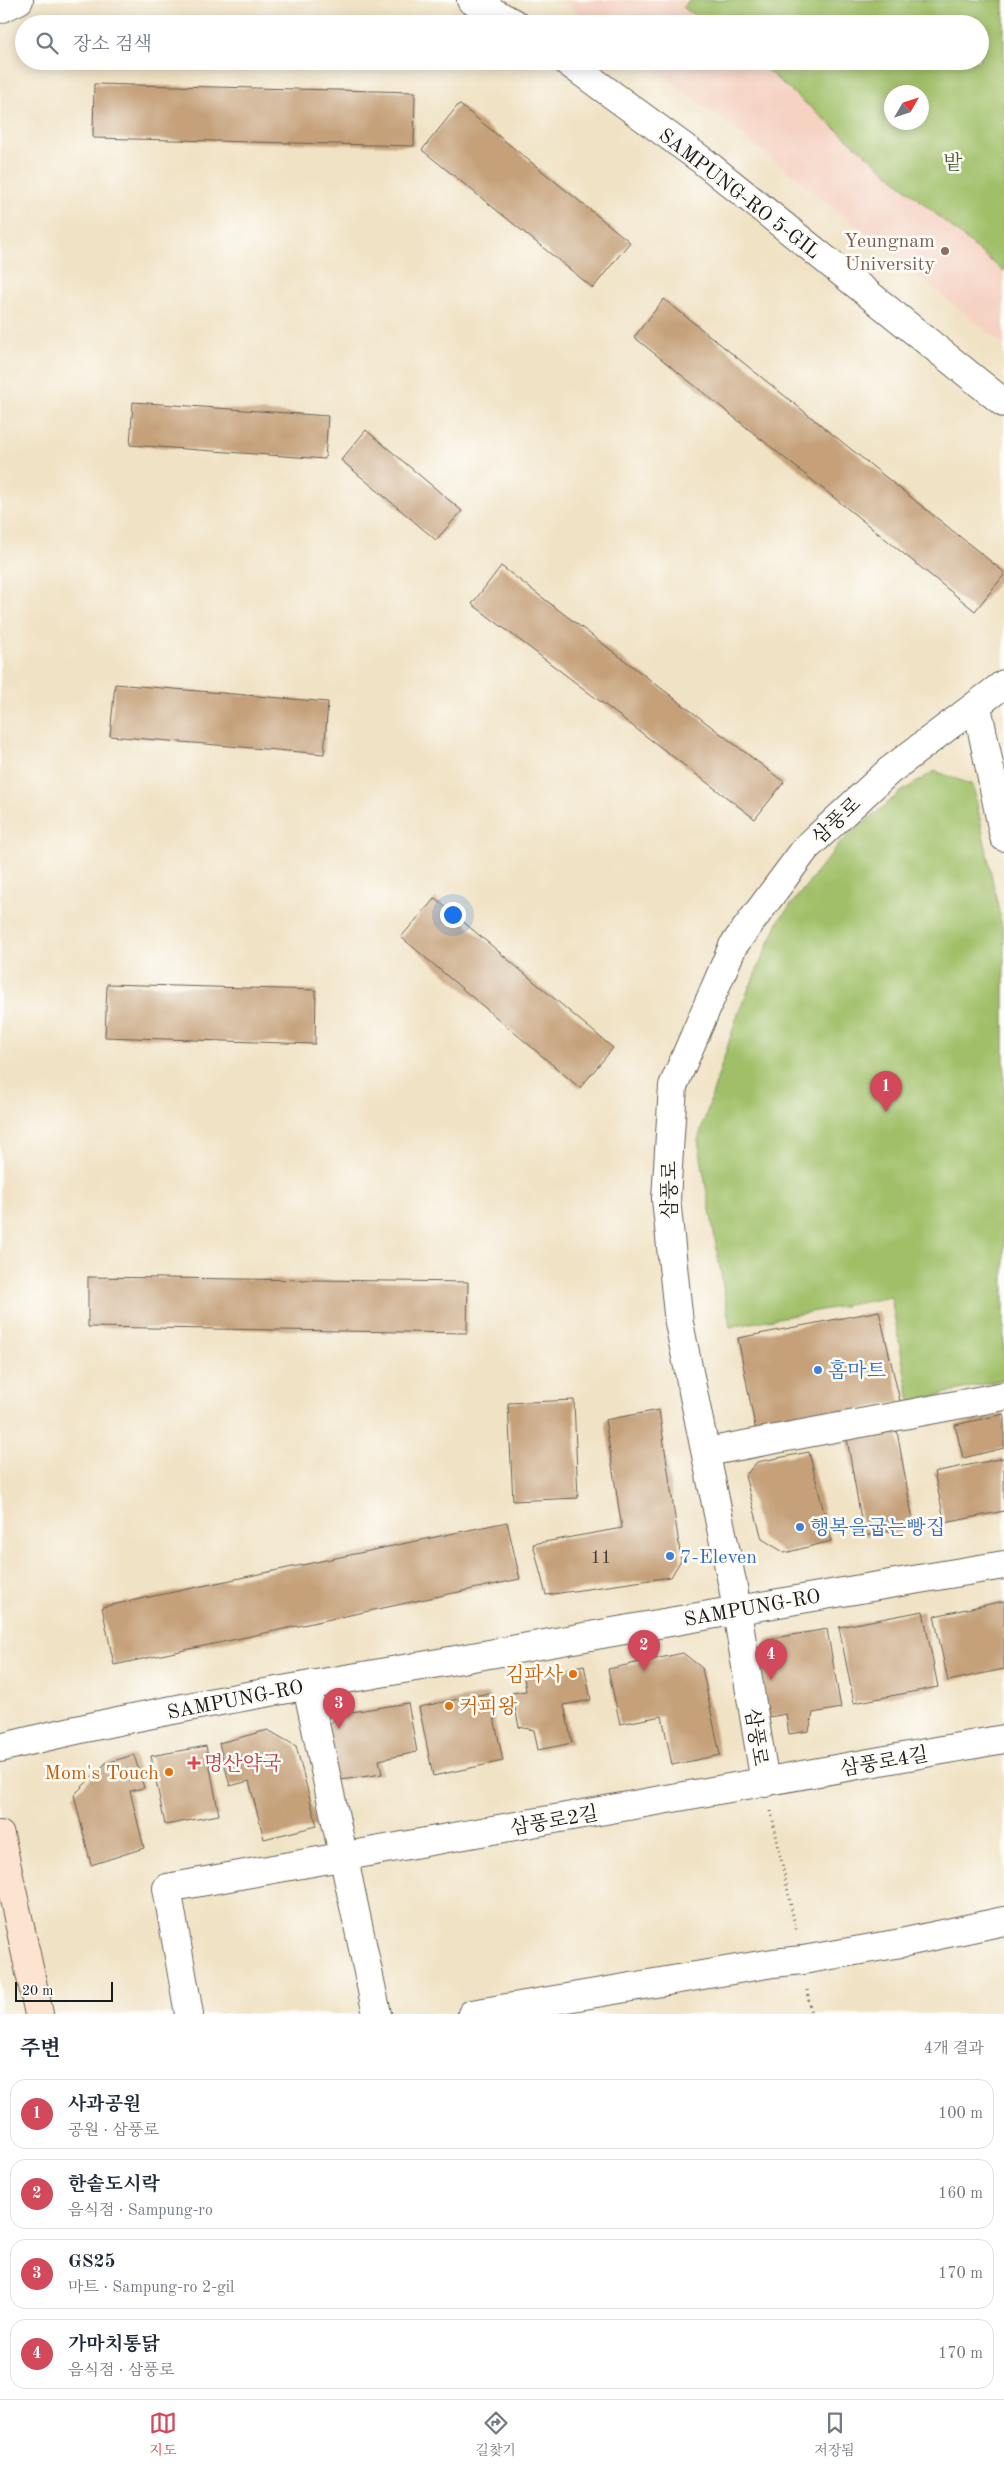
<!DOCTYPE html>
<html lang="ko">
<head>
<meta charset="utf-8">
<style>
  :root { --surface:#fff; --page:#f2f2f3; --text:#1f2937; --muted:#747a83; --line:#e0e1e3; --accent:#d1495b }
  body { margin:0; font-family:"Old Standard TT","Noto Serif KR",serif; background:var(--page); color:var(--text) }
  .compass { position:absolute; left:884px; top:85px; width:45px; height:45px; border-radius:50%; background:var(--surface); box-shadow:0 2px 12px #0003; rotate:51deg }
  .scale { position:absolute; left:15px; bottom:12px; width:98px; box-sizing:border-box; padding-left:5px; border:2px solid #1c1c1c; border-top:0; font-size:14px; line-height:18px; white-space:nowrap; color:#1c1c1c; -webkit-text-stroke:4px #fdfcf7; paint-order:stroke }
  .you { position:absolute; left:452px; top:914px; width:18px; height:18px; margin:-12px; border:4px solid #fff; border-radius:50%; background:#1a73e8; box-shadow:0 0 0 8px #1a73e833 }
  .badge { display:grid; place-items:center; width:32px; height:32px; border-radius:50%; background:var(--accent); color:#fff; font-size:16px; font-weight:700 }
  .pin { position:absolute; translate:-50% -41px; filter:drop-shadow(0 1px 2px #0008) }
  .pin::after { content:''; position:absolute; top:26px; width:18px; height:15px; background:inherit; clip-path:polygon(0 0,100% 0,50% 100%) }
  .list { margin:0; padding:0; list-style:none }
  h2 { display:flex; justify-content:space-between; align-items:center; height:65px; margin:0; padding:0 20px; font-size:21px }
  h2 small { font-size:16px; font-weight:400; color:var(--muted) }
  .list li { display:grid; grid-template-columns:32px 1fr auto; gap:15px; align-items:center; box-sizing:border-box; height:70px; margin:0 10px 10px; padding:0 10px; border:1px solid var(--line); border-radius:15px }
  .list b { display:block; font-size:19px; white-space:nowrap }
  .list p { margin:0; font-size:16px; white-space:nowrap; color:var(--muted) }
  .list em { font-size:16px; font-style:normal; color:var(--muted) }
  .icon { flex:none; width:28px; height:28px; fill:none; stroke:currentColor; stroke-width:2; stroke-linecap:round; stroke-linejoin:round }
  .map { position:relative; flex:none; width:1004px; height:2014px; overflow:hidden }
  .search { position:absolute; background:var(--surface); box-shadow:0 2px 12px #0003; left:15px; right:15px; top:15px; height:55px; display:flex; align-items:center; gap:12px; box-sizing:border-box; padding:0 18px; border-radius:28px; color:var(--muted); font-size:19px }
  .sheet { height:385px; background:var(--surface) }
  nav { display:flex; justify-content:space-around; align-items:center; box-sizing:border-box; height:70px; border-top:1px solid var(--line); background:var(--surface); font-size:14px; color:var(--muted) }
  nav a { display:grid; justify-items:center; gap:2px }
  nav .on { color:var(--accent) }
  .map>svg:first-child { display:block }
</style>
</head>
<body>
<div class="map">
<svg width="1004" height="2014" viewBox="0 0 1004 2014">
  <rect width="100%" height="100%" fill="#fdfcf7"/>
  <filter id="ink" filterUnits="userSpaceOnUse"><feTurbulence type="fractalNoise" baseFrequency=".02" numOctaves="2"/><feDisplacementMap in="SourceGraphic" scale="10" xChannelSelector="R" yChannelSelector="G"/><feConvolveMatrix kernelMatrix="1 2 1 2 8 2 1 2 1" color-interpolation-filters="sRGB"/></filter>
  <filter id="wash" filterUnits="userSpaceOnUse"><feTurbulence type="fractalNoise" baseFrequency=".0096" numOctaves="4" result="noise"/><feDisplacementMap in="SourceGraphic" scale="20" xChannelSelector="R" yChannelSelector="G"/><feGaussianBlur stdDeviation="1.12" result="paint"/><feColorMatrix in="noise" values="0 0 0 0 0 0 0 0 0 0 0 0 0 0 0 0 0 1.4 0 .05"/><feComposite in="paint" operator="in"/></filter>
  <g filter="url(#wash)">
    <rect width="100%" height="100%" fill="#f0e2c4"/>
    <!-- built -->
    <path fill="#f5d2c2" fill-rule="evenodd" d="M563 0H1004V345L769 156 644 61H980V24H594ZM892 92H922V122H892Z"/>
    <!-- green -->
    <path fill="#a0bf67" stroke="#5e6e42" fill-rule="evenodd" d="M690 0H1004V272L756 61H980V24H705L683 7ZM892 92H922V122H892Z
      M935 771 973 785 1004 936V1379L910 1402 891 1297 730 1327 698 1140 738 1013 779 920 839 844 902 791Z"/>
    <g id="blocks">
      <!-- building -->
      <path fill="#c5a079" d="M94 84 415 92 414 146 93 138Z
        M459 104 630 242 593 288 422 150Z
        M664 299 1004 572V575L975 611 634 337Z
        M133 402 328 416 325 459 130 445Z
        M366 430 462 511 436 540 341 460Z
        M501 566 784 782 755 819 472 604Z
        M115 684 328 702 324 754 110 736Z
        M435 898 613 1048 580 1088 401 937Z
        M107 984 316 990 315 1044 105 1037Z
        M88 1277 468 1282 467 1333 88 1327Z
        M879 1311 900 1401 756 1432 738 1338Z
        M574 1400 578 1498 513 1501 508 1403Z
        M659 1410 677 1531 681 1560 678 1565 671 1577 546 1595 533 1544 622 1528 605 1420Z
        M1004 1414V1448L963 1458 955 1425Z
        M897 1431 914 1527 864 1536 847 1439Z
        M809 1452 831 1541 785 1553 762 1539 745 1476 757 1462Z
        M1004 1458V1511L945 1523 934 1472Z
        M507 1522 520 1579 114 1665 102 1607Z
        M1004 1601V1669L948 1681 934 1616Z
        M923 1611 938 1687 854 1703 839 1627Z
        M827 1629 841 1708 813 1713 809 1731 789 1734 786 1714 769 1717 758 1657 768 1639Z
        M683 1653 702 1668 720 1755 672 1765 662 1716 620 1724 608 1669Z
        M584 1665 591 1700 564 1705 572 1743 538 1750 534 1730 519 1727 512 1693 526 1691 524 1677Z
        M489 1693 503 1761 433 1776 419 1707Z
        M408 1703 417 1752 379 1760 382 1774 334 1781 326 1729 339 1714Z
        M268 1730 296 1746 317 1826 264 1839 249 1781 230 1786 219 1743Z
        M206 1746 219 1815 165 1825 151 1756Z
        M134 1755 144 1788 130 1791 144 1848 91 1865 74 1795 106 1763Z"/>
    </g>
  </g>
  <g filter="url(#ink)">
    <use href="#blocks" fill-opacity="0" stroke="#666157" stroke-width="1"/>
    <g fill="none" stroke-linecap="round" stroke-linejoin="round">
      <defs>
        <path id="street" d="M471 0 515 24
          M0 9 19 0
          M566 61 703 161 1004 403
          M977 706 1004 837
          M707 1452 1004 1396
          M307 1686 377 2014
          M0 1748C142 1712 288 1689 433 1664 623 1630 813 1596 1004 1565
          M765 1783 733 1587 679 1323 666 1199 673 1086 733 946 806 848 889 771 1004 684
          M189 2014 167 1888 1004 1739
          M472 2014 773 1963 803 1960 901 1943 1004 1921"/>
        <path id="secondary" d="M0 1835 39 2014"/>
      </defs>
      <!-- street casing -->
      <use href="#street" stroke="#666157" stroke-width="30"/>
      <!-- secondary casing -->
      <use href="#secondary" stroke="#666157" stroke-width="30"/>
      <!-- path -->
      <path stroke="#666157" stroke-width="3" stroke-dasharray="1 4" stroke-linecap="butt" d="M771 1811 796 1930
        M807 1990 811 2014"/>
      <!-- street -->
      <use href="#street" stroke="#fff" stroke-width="28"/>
      <!-- secondary -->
      <use href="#secondary" stroke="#fde4d1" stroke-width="28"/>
    </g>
  </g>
  <!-- markers -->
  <circle fill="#8d6e63" stroke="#fdfcf7" stroke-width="2" cx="945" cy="251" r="5"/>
  <g fill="#3f7fe0" stroke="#fdfcf7" stroke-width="2">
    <circle cx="818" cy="1370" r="5"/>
    <circle cx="800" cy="1527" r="5"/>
    <circle cx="670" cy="1556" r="5"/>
  </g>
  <g fill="#e8710a" stroke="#fdfcf7" stroke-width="2">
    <circle cx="573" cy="1674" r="5"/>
    <circle cx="449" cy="1706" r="5"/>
    <circle cx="169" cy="1772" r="5"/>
  </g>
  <path fill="#e0444e" stroke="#fdfcf7" stroke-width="2" d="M191.5 1755.5h5v5h5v5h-5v5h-5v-5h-5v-5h5z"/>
  <g text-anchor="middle" stroke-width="5" stroke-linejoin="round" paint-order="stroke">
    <!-- number labels -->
    <g font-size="18" fill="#463d33">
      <text x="601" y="1563">11</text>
    </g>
    <!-- park labels -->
    <g font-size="20" fill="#515d3a" stroke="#fdfcf7">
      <text x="953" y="169">밭</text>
    </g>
    <!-- street labels -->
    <g font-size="20" fill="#1c1c1c" stroke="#fdfcf7">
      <text transform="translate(740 193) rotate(38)" y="7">SAMPUNG-RO 5-GIL</text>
      <text transform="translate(836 820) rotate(-43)" y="7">삼풍로</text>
      <text transform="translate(669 1190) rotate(-90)" y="7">삼풍로</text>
      <text transform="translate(752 1607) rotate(-10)" y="7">SAMPUNG-RO</text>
      <text transform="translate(235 1699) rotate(-11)" y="7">SAMPUNG-RO</text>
      <text transform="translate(757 1737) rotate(81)" y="7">삼풍로</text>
      <text transform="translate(884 1761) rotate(-10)" y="7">삼풍로4길</text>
      <text transform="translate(554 1820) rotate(-10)" y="7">삼풍로2길</text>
    </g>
    <!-- education labels -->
    <g font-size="20" fill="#785e54" stroke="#fdfcf7" text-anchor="end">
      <text x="935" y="247">Yeungnam<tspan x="935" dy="23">University</tspan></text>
    </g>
    <!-- shop labels -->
    <g font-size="20" fill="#366cbe" stroke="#fdfcf7" text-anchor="start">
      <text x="828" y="1377">홈마트</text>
      <text x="810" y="1534">행복을굽는빵집</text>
      <text x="680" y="1563">7-Eleven</text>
    </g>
    <!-- food labels -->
    <g font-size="20" fill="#c56008" stroke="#fdfcf7" text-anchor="end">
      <text x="563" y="1681">김파사</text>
      <text x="459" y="1713" text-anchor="start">커피왕</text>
      <text x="159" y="1779">Mom's Touch</text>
    </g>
    <!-- health labels -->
    <g font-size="20" fill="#be3a42" stroke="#fdfcf7" text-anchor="start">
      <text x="204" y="1770">명산약국</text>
    </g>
  </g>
</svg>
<svg class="compass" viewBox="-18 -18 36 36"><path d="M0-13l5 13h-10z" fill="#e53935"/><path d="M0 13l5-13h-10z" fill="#747a83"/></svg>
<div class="scale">20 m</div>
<div class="you"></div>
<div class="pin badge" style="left:886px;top:1112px">1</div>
<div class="pin badge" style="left:644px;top:1671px">2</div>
<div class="pin badge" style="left:339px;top:1729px">3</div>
<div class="pin badge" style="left:771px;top:1680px">4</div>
<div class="search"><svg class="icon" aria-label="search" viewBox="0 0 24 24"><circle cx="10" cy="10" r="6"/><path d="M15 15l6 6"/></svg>장소 검색</div>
</div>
<section class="sheet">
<h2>주변<small>4개 결과</small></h2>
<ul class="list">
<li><span class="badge">1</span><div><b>사과공원</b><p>공원 · 삼풍로</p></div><em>100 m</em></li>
<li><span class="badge">2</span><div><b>한솥도시락</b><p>음식점 · Sampung-ro</p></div><em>160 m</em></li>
<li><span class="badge">3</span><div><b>GS25</b><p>마트 · Sampung-ro 2-gil</p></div><em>170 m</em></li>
<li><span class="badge">4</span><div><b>가마치통닭</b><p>음식점 · 삼풍로</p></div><em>170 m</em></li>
</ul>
</section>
<nav>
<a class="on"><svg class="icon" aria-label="map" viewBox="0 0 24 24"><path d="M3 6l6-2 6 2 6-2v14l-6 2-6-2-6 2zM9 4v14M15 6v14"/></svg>지도</a>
<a><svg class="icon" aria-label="directions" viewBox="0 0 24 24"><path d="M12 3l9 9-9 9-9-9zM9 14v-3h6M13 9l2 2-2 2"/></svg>길찾기</a>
<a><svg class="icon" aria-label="saved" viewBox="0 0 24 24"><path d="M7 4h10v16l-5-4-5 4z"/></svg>저장됨</a>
</nav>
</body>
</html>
